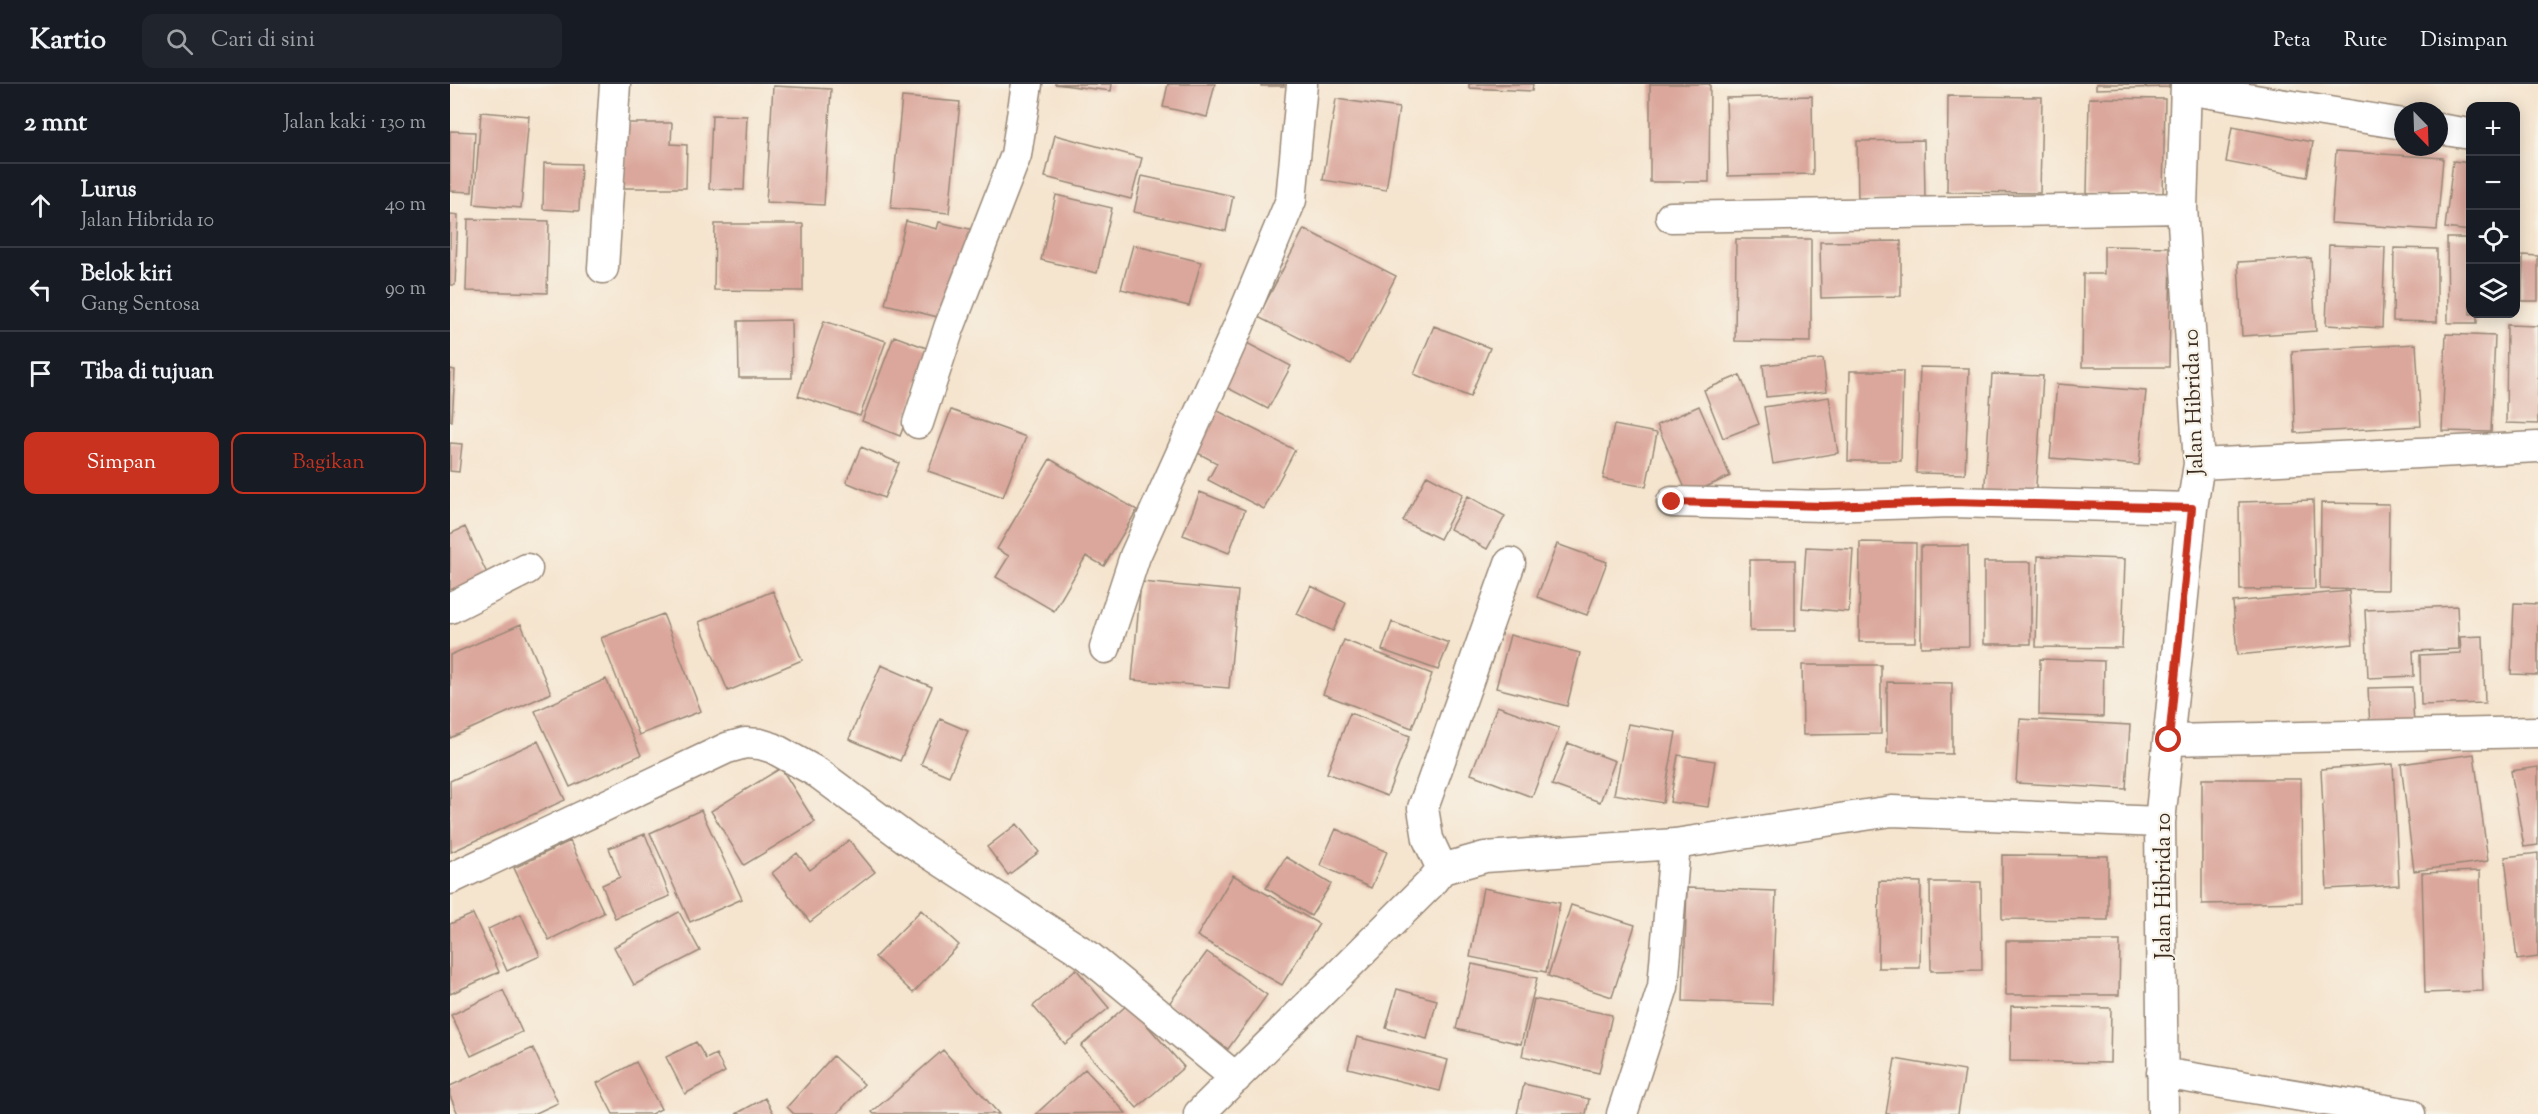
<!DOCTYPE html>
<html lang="id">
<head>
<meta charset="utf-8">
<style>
  :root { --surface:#171b24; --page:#20242c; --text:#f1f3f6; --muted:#9ea1a6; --line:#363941; --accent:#c8321e }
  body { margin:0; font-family:"Sorts Mill Goudy",serif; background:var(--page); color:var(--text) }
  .controls { position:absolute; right:18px; top:18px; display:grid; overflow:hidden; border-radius:12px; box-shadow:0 3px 15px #0003 }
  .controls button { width:54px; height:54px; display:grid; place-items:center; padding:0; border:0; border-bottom:2px solid var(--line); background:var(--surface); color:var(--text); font:30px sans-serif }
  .compass { position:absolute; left:1944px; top:18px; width:54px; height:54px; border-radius:50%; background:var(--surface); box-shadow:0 3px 15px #0003; rotate:157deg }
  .stop { position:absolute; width:18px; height:18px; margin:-14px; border:4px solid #c8321e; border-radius:50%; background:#fff }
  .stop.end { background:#c8321e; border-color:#fff; box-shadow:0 2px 6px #0008 }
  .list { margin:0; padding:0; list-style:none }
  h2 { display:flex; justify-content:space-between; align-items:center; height:78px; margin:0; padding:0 24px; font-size:26px }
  h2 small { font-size:20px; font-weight:400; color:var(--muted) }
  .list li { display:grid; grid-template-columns:39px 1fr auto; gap:18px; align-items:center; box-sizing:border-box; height:84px; padding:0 24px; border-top:2px solid var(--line) }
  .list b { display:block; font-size:22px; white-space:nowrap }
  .list p { margin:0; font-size:20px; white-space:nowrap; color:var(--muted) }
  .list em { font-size:20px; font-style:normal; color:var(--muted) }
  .actions { display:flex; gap:12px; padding:18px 24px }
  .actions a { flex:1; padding:14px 0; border:2px solid var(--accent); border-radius:12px; text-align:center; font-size:21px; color:var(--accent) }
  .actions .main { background:var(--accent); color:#fff }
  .icon { flex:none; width:33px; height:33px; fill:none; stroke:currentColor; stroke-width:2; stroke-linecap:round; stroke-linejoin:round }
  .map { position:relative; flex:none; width:2088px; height:1030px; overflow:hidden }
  header { display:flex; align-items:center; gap:36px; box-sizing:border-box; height:84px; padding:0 30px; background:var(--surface); border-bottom:2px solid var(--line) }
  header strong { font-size:28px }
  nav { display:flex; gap:33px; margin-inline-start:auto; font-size:21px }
  .search { width:420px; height:54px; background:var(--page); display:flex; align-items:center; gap:15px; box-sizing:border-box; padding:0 21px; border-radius:12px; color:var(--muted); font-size:22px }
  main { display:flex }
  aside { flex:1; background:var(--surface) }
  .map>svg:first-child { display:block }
</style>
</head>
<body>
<header>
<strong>Kartio</strong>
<div class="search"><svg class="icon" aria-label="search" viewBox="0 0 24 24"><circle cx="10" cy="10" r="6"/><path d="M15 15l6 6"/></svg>Cari di sini</div>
<nav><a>Peta</a><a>Rute</a><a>Disimpan</a></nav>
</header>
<main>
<aside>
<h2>2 mnt<small>Jalan kaki · 130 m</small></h2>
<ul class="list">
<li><svg class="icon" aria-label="ahead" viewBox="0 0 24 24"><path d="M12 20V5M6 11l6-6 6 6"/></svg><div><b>Lurus</b><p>Jalan Hibrida 10</p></div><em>40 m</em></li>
<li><svg class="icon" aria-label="left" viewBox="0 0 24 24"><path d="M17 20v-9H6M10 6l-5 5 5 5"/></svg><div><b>Belok kiri</b><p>Gang Sentosa</p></div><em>90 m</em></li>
<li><svg class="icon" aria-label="arrive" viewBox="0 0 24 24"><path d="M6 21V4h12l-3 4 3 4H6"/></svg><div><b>Tiba di tujuan</b></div></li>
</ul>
<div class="actions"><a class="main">Simpan</a><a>Bagikan</a></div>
</aside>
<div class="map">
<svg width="2088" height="1030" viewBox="0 0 2088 1030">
  <rect width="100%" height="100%" fill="#f7f3e8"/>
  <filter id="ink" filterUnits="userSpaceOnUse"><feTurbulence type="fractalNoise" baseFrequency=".0167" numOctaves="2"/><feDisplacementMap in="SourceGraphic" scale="12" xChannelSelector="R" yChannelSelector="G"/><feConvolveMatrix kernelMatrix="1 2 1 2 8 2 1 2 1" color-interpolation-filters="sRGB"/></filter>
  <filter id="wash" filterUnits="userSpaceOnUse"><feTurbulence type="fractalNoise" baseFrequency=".008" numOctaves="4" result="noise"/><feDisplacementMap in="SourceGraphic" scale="24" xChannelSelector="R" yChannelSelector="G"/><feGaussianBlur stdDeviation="1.35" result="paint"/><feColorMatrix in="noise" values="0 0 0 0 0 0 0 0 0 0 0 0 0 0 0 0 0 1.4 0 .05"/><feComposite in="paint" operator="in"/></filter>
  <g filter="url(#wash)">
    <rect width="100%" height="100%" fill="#f5e4ce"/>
    <g id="blocks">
      <!-- building -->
      <path fill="#dba79c" d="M604 0H662L661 7Z
        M718 0H765L757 33 713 23Z
        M811 0H834V2H811Z
        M1019 0H1083L1082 7 1019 4Z
        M1200 0H1260L1259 98H1200Z
        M1646 0H1719V3L1646 5Z
        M323 2 381 5 374 121 316 118Z
        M1362 12 1363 90 1278 92 1276 14Z
        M1498 12 1592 13 1590 109 1497 108Z
        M452 13 510 18 499 129 441 124Z
        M1639 14 1715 15 1713 111 1637 110Z
        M886 15 949 24 936 106 873 96Z
        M31 28 79 32 71 124 24 120Z
        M262 31 297 32 294 106 259 105Z
        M175 39H222L221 60 237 61 236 104H174Z
        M1782 43 1863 58 1857 93 1776 78Z
        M0 47 25 48 22 108 0 107Z
        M605 51 692 74 681 115 595 93Z
        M1474 56 1475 116 1408 117 1407 57Z
        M1886 67 1993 74 1987 146 1881 139Z
        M2003 77 2020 79V147L1995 144Z
        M94 79 131 80 129 127 93 125Z
        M692 92 783 112 776 147 684 128Z
        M606 111 662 124 647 189 591 176Z
        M0 130 8 131 5 201H0Z
        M18 135 99 137 97 209 16 207Z
        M456 137 487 145 489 138 524 146 500 236 435 220Z
        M265 140H353V207L264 206Z
        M854 145 946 192 901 280 808 233Z
        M1997 154H2020V230H2027V239H1998Z
        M1286 155H1361V258L1285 257Z
        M1451 157V212L1371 214 1370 158Z
        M683 161 751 178 739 222 671 205Z
        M1879 161 1935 163 1932 244 1876 241Z
        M1654 162 1721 163 1719 283H1632L1633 190H1654Z
        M1944 164 1987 165V238L1943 237Z
        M2073 171 2088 172V217H2072Z
        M1861 174 1866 247 1792 252 1788 178Z
        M341 236 342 294H289L288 237Z
        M374 237 436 257 410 332 348 312Z
        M2057 241 2088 242V340L2056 339Z
        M984 242 1040 264 1020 313 964 290Z
        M1996 250 2045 252 2041 348 1992 347Z
        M444 252 482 266 450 352 412 337Z
        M793 257 841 282 818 325 770 300Z
        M1966 260 1971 342 1845 349 1842 267Z
        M1373 275 1377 307 1316 313 1313 281Z
        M1470 283 1519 284 1515 390 1466 389Z
        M0 285 5 286 2 337H0Z
        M1400 287H1453L1451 377H1398Z
        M1542 290 1593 292 1585 417 1534 414Z
        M1290 291 1309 340 1273 354 1254 306Z
        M1607 300 1696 307 1689 381 1600 374Z
        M1379 313 1388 369 1323 380 1314 323Z
        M1249 322 1280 392 1238 411 1207 341Z
        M764 325 845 366 814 425 758 396 767 379 742 366Z
        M501 326 576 353 553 413 478 387Z
        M1164 341 1207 349 1196 403 1153 395Z
        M0 359 12 360 9 388 0 387Z
        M411 363 449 379 434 414 396 398Z
        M600 375 687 426 654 482 636 472 604 527 546 493 559 472 547 465Z
        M977 391 1013 410 990 455 953 437Z
        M750 408 795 426 779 469 733 451Z
        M1018 412 1055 432 1037 465 1000 445Z
        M1863 416 1865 505 1790 506 1789 418Z
        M1871 419 1939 420 1938 506 1870 505Z
        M15 443 41 498 0 517V450Z
        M1410 458 1466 459 1465 558H1409Z
        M1107 460 1157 478 1137 531 1087 513Z
        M1471 462H1518L1519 562 1471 563Z
        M1356 463 1403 465 1399 528 1352 524Z
        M1588 472 1675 475 1672 564 1586 563Z
        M1300 476H1345V547H1300Z
        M1534 478H1581V560H1534Z
        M691 498 788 507 779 604 682 596Z
        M861 502 896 519 883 547 847 530Z
        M323 507 352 576 278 607 249 538Z
        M1899 507 1903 560 1787 571 1783 518Z
        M2064 519 2088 520V591L2061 590Z
        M2007 522 2009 565 1963 567 1964 592 1918 594 1915 526Z
        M213 530 251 627 189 651 151 554Z
        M942 538 999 559 988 586 932 566Z
        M71 540 101 609 0 654V571Z
        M1060 551 1130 569 1117 622 1046 604Z
        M2033 552 2035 619 1971 621 1970 571 2011 569 2010 553Z
        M894 556 982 590 962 644 873 610Z
        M1590 575 1654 577 1653 633 1589 631Z
        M431 581 482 603 450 677 399 655Z
        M1352 581H1431V650L1353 651Z
        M156 595 191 671 120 703 85 627Z
        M1437 598 1502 599V670L1437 669Z
        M1962 603 1964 642 1920 644 1918 604Z
        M1047 622 1109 644 1082 713 1021 690Z
        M900 629 960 652 937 712 877 689Z
        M490 635 518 647 499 692 471 680Z
        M1570 635 1680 641 1676 705 1566 699Z
        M1178 640 1226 648 1213 719 1164 710Z
        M88 657 115 716 1 768 0 697Z
        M1118 659 1165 677 1150 718 1102 701Z
        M2024 670 2038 777 1964 787 1951 680Z
        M1228 671 1265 677 1258 723 1220 718Z
        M1943 680 1949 801 1877 805 1871 685Z
        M2088 683V761L2074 763 2061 687Z
        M331 684 365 738 294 781 261 727Z
        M1752 695H1851L1852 818 1752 820Z
        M251 726 292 815 240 838 200 749Z
        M567 740 589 768 558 791 537 763Z
        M886 745 937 768 921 804 870 781Z
        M195 750 220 812 165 834 152 801 170 793 159 764Z
        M399 756 425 788 360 838 322 789 347 769 360 786Z
        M120 757 154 829 99 856 64 784Z
        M2088 769V873L2067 876 2055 773Z
        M1552 771 1658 772V836L1552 835Z
        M836 773 881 800 861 832 816 804Z
        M2030 787 2033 907 1975 909 1972 789Z
        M783 791 869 840 832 901 747 852Z
        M1429 797 1471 798 1470 884H1428Z
        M1480 798H1531L1532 886 1481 887Z
        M1033 804 1110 819 1096 888 1020 873Z
        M1237 804 1326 807 1322 920 1233 917Z
        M1121 821 1185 841 1162 913 1098 892Z
        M471 826 509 861 463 909 425 873Z
        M229 828 250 867 184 901 164 863Z
        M23 830 49 888 0 910V840Z
        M71 830 90 872 57 887 38 845Z
        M1556 857H1670L1669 911H1556Z
        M757 868 817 911 778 965 718 921Z
        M1022 880 1087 894 1071 960 1006 945Z
        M626 885 659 924 615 960 583 922Z
        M947 905 987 916 977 955 936 944Z
        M53 906 72 948 21 972 1 931Z
        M1084 915 1162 931 1149 989 1072 972Z
        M678 920 734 983 687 1024 631 962Z
        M1561 922 1661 924 1660 979 1560 977Z
        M907 953 998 976 990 1007 898 984Z
        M246 958 256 975 266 970 275 988 235 1010 216 973Z
        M83 964 108 1019 84 1030H8L0 1012V1002Z
        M493 966 549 1030H424L422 1028Z
        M383 972 414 1000 387 1030H344L337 1023Z
        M1445 975 1515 987 1508 1030H1436Z
        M186 978 211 1025 201 1030H163L147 999Z
        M635 985 676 1029 586 1030Z
        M1074 1000 1139 1015 1136 1030H1067Z
        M315 1014 324 1030H286Z"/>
    </g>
  </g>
  <g filter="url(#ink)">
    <use href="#blocks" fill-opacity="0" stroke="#988776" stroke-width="1.5"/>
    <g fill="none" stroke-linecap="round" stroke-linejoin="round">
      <defs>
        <path id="street" d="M1736 5 1953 40
          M1989 45 2020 50
          M1221 133 1732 124
          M153 184 165 0
          M468 339 499 244 566 71 577 0
          M1749 380 2088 363
          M1222 418 1373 422 1502 418 1742 424
          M0 524 77 485
          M655 564 685 472 789 241 841 116 852 0
          M1719 656 2088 648
          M992 785 978 755 973 724 1060 479
          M0 795 277 664 295 659 310 660 323 664 368 689 457 755 637 871 786 994
          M1712 989 1960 1030
          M749 1030 979 801 992 785 1035 773 1225 760 1442 727 1710 738
          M1172 1030 1213 903 1225 760
          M1713 1030 1710 738 1742 424 1749 380 1732 124 1736 0"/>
      </defs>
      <!-- street casing -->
      <use href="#street" stroke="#988776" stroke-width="33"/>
      <!-- street -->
      <use href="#street" stroke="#fff" stroke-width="30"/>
    </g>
  </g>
  <g fill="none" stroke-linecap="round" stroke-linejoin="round" filter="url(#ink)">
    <!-- route -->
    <path stroke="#c8321e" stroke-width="8" d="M1222 418 1373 422 1502 418 1742 424 1719 656"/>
  </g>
  <g text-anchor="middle" stroke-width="4.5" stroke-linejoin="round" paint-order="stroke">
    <!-- street labels -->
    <g font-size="22" fill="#3b2a1e" stroke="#f7f3e8">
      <text transform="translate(1742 318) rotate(-92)" y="8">Jalan Hibrida 10</text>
      <text transform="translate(1712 802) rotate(-90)" y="8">Jalan Hibrida 10</text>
    </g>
  </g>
</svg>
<div class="controls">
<button>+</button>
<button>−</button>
<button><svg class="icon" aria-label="locate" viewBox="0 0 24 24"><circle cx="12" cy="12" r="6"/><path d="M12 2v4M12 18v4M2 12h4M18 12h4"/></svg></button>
<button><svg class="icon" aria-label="layers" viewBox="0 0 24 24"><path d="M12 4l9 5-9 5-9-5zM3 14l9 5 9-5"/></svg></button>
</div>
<svg class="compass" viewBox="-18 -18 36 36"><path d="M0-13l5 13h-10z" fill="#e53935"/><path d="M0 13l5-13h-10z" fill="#9ea1a6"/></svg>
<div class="stop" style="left:1719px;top:656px"></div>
<div class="stop end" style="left:1222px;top:418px"></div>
</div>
</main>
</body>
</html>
